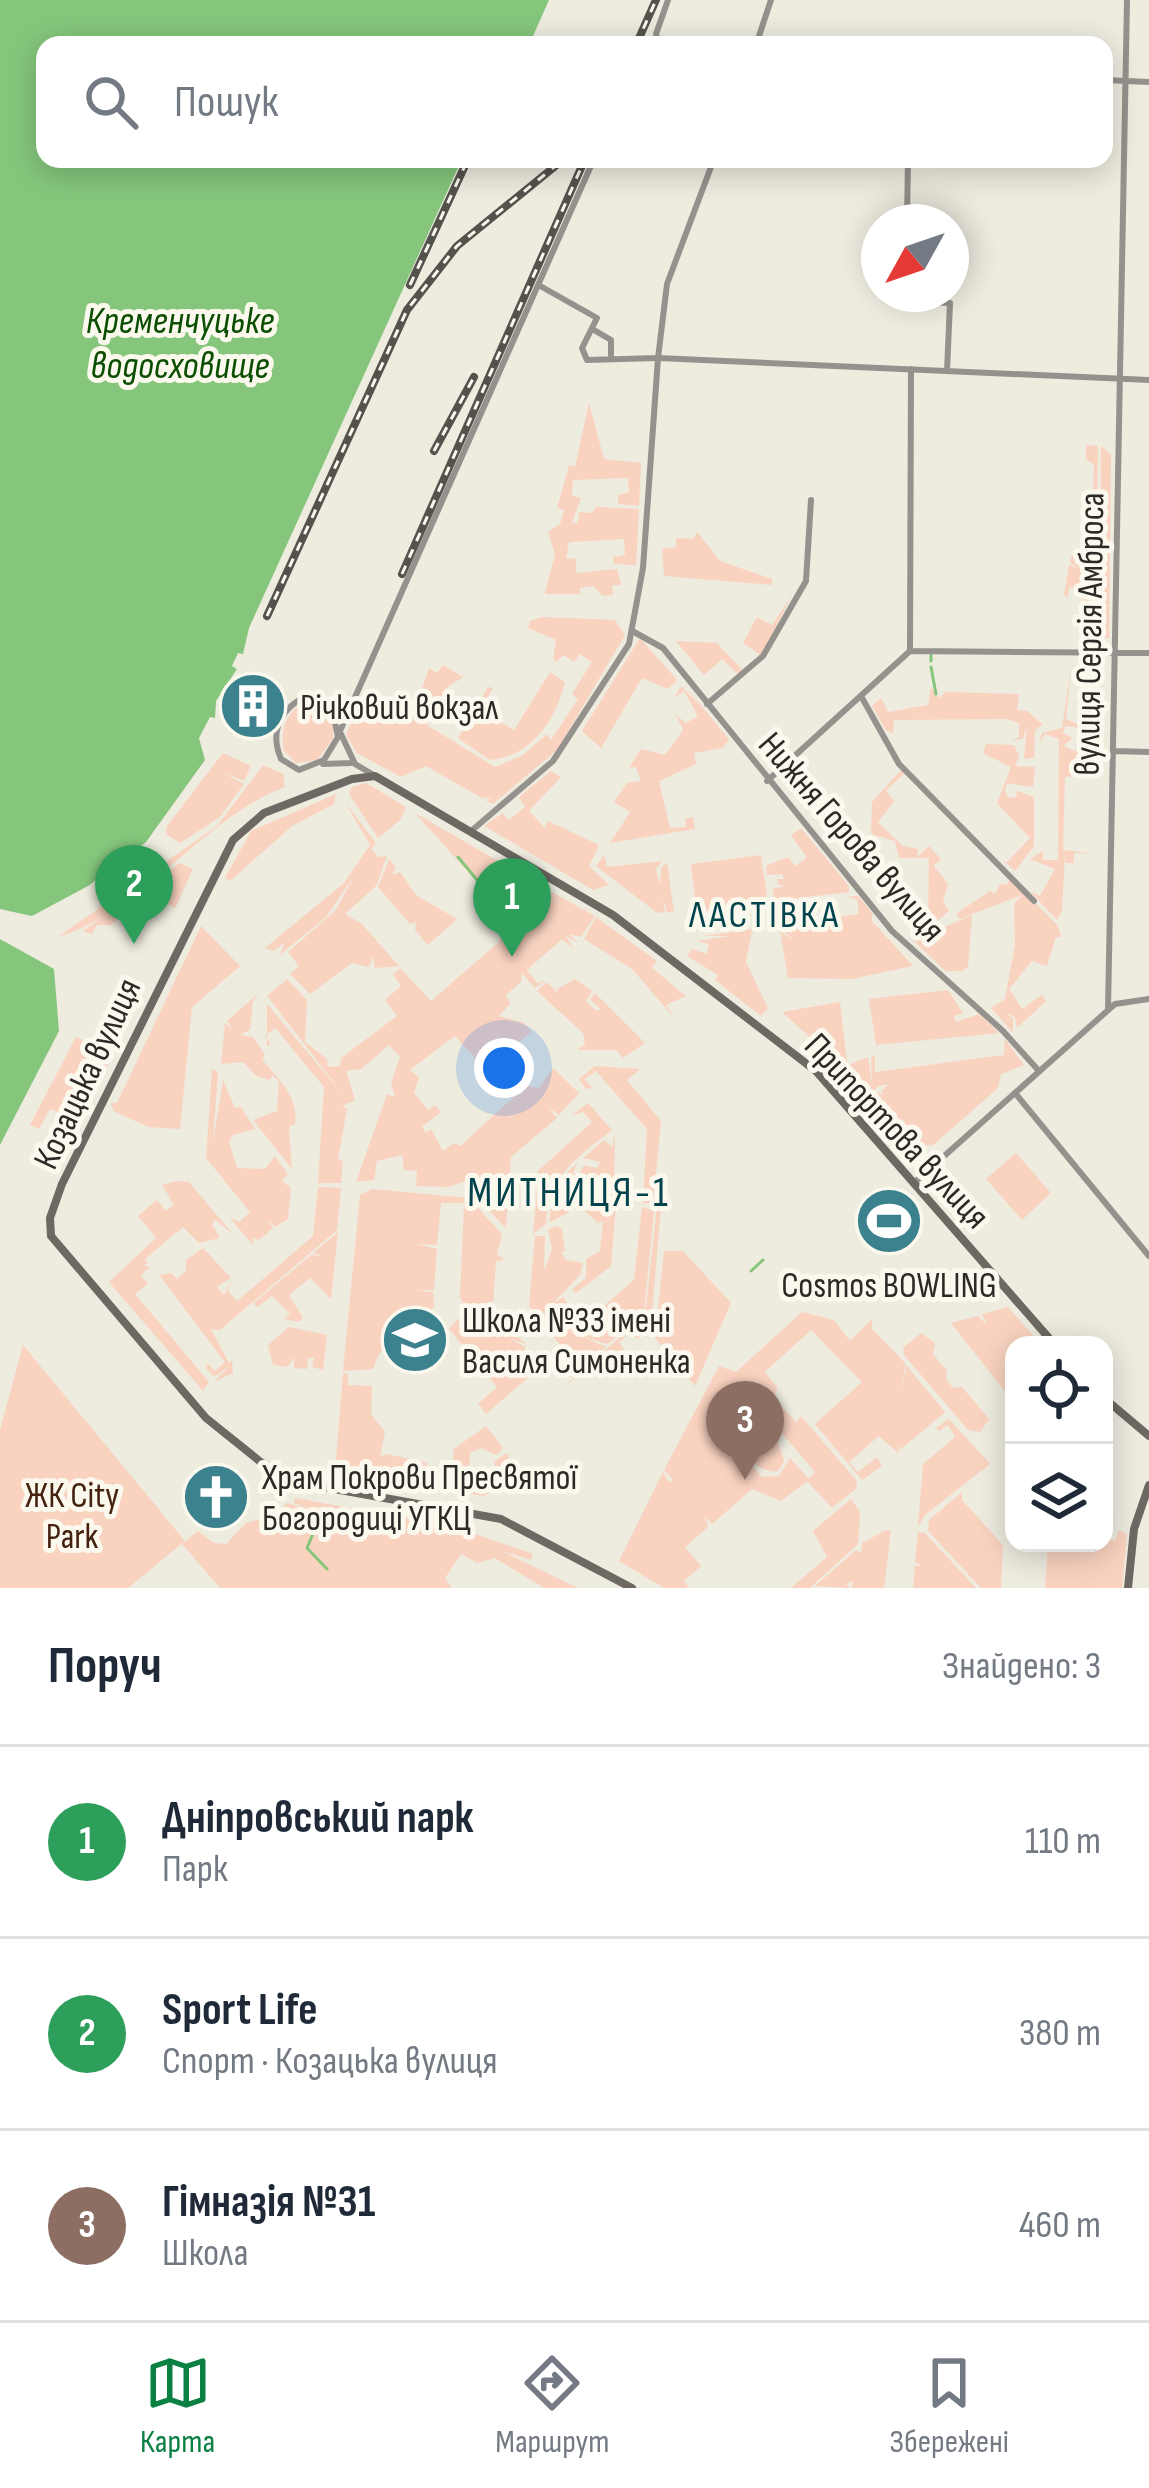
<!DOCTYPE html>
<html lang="uk">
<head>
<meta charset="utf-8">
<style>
  :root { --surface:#fff; --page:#f2f2f3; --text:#1f2937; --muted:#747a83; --line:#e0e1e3; --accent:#0b8043 }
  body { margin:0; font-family:"Sofia Sans Condensed",sans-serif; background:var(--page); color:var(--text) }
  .controls { position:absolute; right:36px; bottom:36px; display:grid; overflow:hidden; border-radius:24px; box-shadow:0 6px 30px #0003 }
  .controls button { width:108px; height:108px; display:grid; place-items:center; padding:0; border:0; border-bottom:3px solid var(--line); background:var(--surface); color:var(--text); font:60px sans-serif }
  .compass { position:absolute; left:861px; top:204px; width:108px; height:108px; border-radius:50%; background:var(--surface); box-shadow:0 6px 30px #0003; rotate:230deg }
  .you { position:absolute; left:504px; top:1068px; width:42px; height:42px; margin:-30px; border:9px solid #fff; border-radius:50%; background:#1a73e8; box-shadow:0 0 0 18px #1a73e833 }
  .badge { display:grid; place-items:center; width:78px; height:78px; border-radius:50%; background:var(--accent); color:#fff; font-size:39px; font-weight:700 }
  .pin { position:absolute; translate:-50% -99px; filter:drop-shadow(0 3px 6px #0008) }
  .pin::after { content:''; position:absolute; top:63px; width:42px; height:36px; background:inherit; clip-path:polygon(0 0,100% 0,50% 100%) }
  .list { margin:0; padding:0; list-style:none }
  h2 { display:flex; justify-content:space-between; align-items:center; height:156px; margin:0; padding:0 48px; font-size:51px }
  h2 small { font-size:39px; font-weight:400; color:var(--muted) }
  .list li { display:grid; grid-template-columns:78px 1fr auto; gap:36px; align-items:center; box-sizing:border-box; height:192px; padding:0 48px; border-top:3px solid var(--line) }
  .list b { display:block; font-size:45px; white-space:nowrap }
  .list p { margin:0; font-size:39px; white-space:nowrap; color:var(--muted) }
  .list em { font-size:39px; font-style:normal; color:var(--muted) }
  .icon { flex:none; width:66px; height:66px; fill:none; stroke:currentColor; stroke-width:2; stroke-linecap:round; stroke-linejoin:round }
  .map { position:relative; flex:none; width:1149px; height:1588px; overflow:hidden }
  .search { position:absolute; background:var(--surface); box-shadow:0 6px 30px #0003; left:36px; right:36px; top:36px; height:132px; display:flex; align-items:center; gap:30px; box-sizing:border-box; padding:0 42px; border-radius:24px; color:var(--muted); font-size:45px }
  .sheet { height:732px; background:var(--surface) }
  nav { display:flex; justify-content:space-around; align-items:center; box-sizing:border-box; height:168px; border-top:3px solid var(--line); background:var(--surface); font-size:33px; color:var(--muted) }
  nav a { display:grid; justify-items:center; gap:6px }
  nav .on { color:var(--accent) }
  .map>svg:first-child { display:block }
</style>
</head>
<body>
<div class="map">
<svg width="1149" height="1588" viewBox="0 0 1149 1588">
  <rect width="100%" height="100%" fill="#eeebdf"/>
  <!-- green -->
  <path fill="#fad3c0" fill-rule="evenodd" d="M589 403 604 459 641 463 639 506 618 504V495L629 492 628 478 573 480 572 496 581 498 572 523H578L579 512 592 513 596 507 639 509 636 565 614 564 613 557 625 555 624 539 569 542 566 558 576 559V573L617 569 621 585H612L613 595 603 596 593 586 580 588V594H545L555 554 548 532 560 524 564 510 557 508 569 465 575 467Z
    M1086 445 1098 446 1096 613H1084V589L1069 587 1068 598 1064 595 1069 565 1079 568 1070 563 1073 550 1077 559H1091L1094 465 1086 459Z
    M1101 446 1111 454 1109 638H1100Z
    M697 532 720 561 772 579V585L664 576 662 549 676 547V538L693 539Z
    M792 595 764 651 739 675 722 659 704 675 676 641 717 643 742 670 760 655 743 643 757 617 772 625Z
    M542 617 615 620 625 635 557 750 493 804 485 800 493 797 482 798 426 766 401 777 357 753 346 735 363 692 359 707 400 723 413 698 419 697 429 668 437 673 443 665 463 677 445 689 453 692 445 694 427 725 495 767 523 755 547 734 551 740 578 699 572 694 592 662 580 654 574 662 563 655 557 662 553 659 556 640 528 628 530 621Z
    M640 638 677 680 668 689 642 678 601 748 582 731Z
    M1071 667 1066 719 1090 729 1065 726 1063 733 1072 738 1064 746 1074 751 1081 745 1079 761 1073 766 1095 769V774L1065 777 1063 850 1095 854 1074 853V863H1066L1065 855 1062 911 1057 920 1030 891 1040 896 1055 869 1030 859 1043 851V860H1058L1059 739 1045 734 1039 743 1042 733 1062 728Z
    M550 672 565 682C557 715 535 756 490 760L458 738 488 687 493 688 480 710 514 730Z
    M683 684 729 739 723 748 694 753 696 764 659 781 670 828 686 827 685 819 693 817 695 829 610 843 630 812 614 802 627 783 641 781 636 767 629 768 641 749 665 755 683 730 676 715 686 723 698 716 684 691 674 698 681 686 699 705Z
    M931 687 939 698 946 692 1019 694 1017 710 1027 711 1043 725 1035 730 1034 758 1024 759 1027 725 1023 739 1011 740 1019 737V723L1007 719 894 720 893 734 902 739 886 730 872 706 881 698 888 712 928 705Z
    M317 700 333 711V739L317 760 296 763 284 751C279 726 290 703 317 700Z
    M986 744 1014 745 1019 756 1015 766 1035 767 1033 787 1007 783 1005 791 1008 797 1016 798 1017 791 1034 797V846L1015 871 976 837 1006 863 1030 838 997 803 1011 767 983 753Z
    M223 753 251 766 244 781 222 772 244 784 220 817 180 843 166 834 167 826Z
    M263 765 283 774 285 787C201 819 145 911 58 937L217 826Z
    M901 770 906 772 886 790 894 801 878 822 903 846 918 849 917 857 929 846 941 859 934 866 948 884 943 902 949 911 938 920 940 929 972 915 968 967 962 971H945L912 939 928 917 929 858H899L895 841 871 834 872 802Z
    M551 771 561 777 529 811 545 828 548 821 599 845 589 866 609 885 593 890 484 826 503 813 509 820 525 807 519 797Z
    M366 783 406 807 400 820 378 838 349 794 352 787Z
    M336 794 334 804 292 826 230 881 225 878 251 831Z
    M345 802 376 843 371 849 378 857 387 856 376 886 345 914 362 924 399 966 375 968 373 956 369 967 352 963 310 994 290 974 299 966 288 952 336 910 354 876 326 917 280 955 285 942 274 951 265 948 344 883 370 845Z
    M415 813 505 865 500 907Z
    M801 828 849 886V892L775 901 772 889 785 886 779 885 777 879H784L782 874 767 875 766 866 788 857 795 866 807 858 791 835Z
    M610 847 604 854 607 867 662 861 656 869 660 885 661 868 667 863 674 912H667L663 898 665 913 656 912 596 866Z
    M761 855 768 902 707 911 696 906 691 864Z
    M389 859 396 867 392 875 400 872 416 895 457 919 428 945 415 930 416 922 410 924 378 887Z
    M180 863 193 869 175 908 144 893 111 925H97L92 934 83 931Z
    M512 870 595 916 581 937 569 934 579 943 566 936 574 949 562 939 527 970 537 983 545 981 535 988 522 973 521 982 506 995 510 1004 499 1016 524 1023 531 1032 502 1057 521 1082 506 1092 455 1036 410 1070 419 1077 414 1093 428 1110 435 1105 441 1112 422 1127 426 1133 431 1129 443 1151 454 1143 460 1146 526 1086 539 1088 553 1068 579 1093 559 1115 548 1107 557 1118 511 1157 506 1228 474 1195 470 1199 502 1234 497 1254 505 1260 496 1261 493 1305 481 1317 495 1318 501 1311 499 1320 526 1344 510 1339 526 1347 513 1367 518 1372 523 1367 530 1376 486 1414 478 1404 497 1387 479 1365 494 1350 477 1363 449 1329 466 1310 460 1297 464 1203H441L437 1245 417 1244 437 1249 434 1290H414L433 1292 434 1307 379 1354 373 1369 343 1371 360 1195 372 1189 469 1198 465 1181 449 1187 416 1186 417 1171 404 1170 402 1155 377 1161 374 1180 356 1182 387 1094 395 1097 391 1083 400 1057 389 1045 361 1069 346 1071 355 1100 342 1106 347 1109 338 1160 343 1161 341 1183H318L324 1087 275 1028 265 1036 271 1044 267 1046V1004L346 1098 267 996 287 979 307 1000 305 1042 327 1059 328 1067 340 1066 341 1058 397 1016 385 1000 401 986 393 974 400 968 431 1001 500 941Z
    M1009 876 1058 926 1061 937H1056L1047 966 1032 961 1009 989 1022 1009 1042 995 1046 1001 1017 1028 1015 1017 1005 1013 1013 1019V1033L991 1008 1005 999 1015 945 1014 904 1022 895 960 919 956 914 990 891 995 894 1000 884 1008 885Z
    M848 896H858L873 914 871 920 913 966 852 979 788 978 780 931 796 942 778 926 776 906 785 904 778 911 782 924 859 914 857 900Z
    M596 917 657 961 652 968 686 996 666 1005 676 1020 632 969 584 939Z
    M201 926 240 966 192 1007 180 1129 148 1127 114 1111 110 1103H117Z
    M752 929 746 962 768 1008 761 1016 715 980 718 975 687 956 692 949 707 954 709 944 697 941 731 936H704Z
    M575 979 592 991 586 1001 595 1010H602L590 1000 595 993 645 1043 623 1058 616 1050H577L585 1044 583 1033 537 991 547 982 559 994 557 989Z
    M948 990 963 1013 954 1016 956 1022 979 1014 999 1033 876 1045 869 999Z
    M260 992 253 1001 250 1030 240 1035 253 1037 265 1055 262 1059C280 1081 299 1098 295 1124L289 1127 292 1169 253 1120 277 1111 279 1082 272 1075 270 1080 256 1076 243 1062 221 1064 225 1023 232 1029 227 1021Z
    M840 1002 847 1063 842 1066 782 1012Z
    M76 1037 107 1050 110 1059 81 1121 50 1109 39 1129 30 1125Z
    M1005 1039 1024 1065 1001 1074 998 1088 933 1145 900 1146 888 1129 885 1111 875 1118 869 1108 873 1099 876 1109 875 1101 881 1103 874 1096 878 1092 884 1096 881 1091 889 1084 878 1086 867 1101 843 1067 868 1057 872 1084 871 1058 875 1054V1072L1004 1055Z
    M595 1066 640 1069 627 1080 661 1121 653 1204 643 1203 647 1129 596 1071 585 1079 592 1088 586 1089 579 1079Z
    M212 1069 218 1072 213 1143 223 1080 235 1108 241 1107 255 1129 233 1135 229 1142 237 1168 265 1169 275 1156 288 1174 282 1181 291 1188 288 1219 275 1227 267 1219 273 1228 259 1240 253 1238V1245L229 1217 239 1222 250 1212 206 1158Z
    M588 1103 612 1130C577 1158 548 1175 546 1224L533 1234 539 1170 592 1122 583 1112 572 1115Z
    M615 1133 614 1200 592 1199 549 1223 554 1185 577 1163 573 1173 578 1176 584 1165 596 1168 601 1162 583 1158 604 1140 612 1147Z
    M1016 1153 1051 1193 1022 1220 986 1179Z
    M176 1181 189 1182 233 1234 215 1220 212 1224 220 1238 199 1243 183 1227 145 1259 148 1264 142 1265 150 1267 141 1275 148 1284 135 1294 209 1382 203 1391 109 1282 156 1238 138 1216 157 1200 166 1211 174 1205 162 1185Z
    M318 1187 341 1188 337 1230 220 1330 211 1329 229 1363 232 1360 233 1373 214 1382 229 1366 214 1377 205 1367 208 1364 215 1371 225 1362 159 1275 171 1273 177 1279 186 1271V1260L203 1248 231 1278 217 1287 224 1295 232 1281 228 1291 237 1301 313 1236Z
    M606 1204 616 1205 611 1266 576 1293 572 1289 586 1278V1259L600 1251 603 1221 598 1223 585 1211 598 1206 603 1211Z
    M642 1207 654 1211 644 1313 608 1344 583 1337 606 1347 571 1377 559 1374 573 1361 529 1306 535 1236H545L544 1271 552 1249 548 1230 555 1226 562 1229 565 1251 561 1252 566 1260 583 1263 580 1275 553 1303 563 1297 573 1312 566 1320 576 1330 634 1280Z
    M657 1207H661L650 1336 636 1338 630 1333 619 1342 624 1350 620 1371 611 1376 597 1361 559 1391 645 1315Z
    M338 1232 331 1299 310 1278 289 1295 303 1318 298 1322 284 1319 290 1314 272 1296 257 1307 254 1303 311 1255 324 1256 313 1253Z
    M664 1251H683L731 1303 695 1386 655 1338Z
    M1008 1307 1041 1345H1014V1403L951 1323 978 1316 987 1325 982 1314Z
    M802 1312 834 1320 850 1341 872 1319V1329L905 1363 902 1394 906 1365 945 1412 900 1450 899 1443 898 1453 879 1436 849 1462 858 1472 877 1457 882 1466 862 1480 815 1424 862 1382 811 1330 765 1372 778 1389 773 1396 796 1423 801 1416 856 1480 857 1488 832 1508 807 1481 781 1501 752 1489 712 1524 705 1516 708 1527 685 1547 701 1566 684 1581 689 1588H664L619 1561 663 1472 669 1482 673 1480 664 1470 719 1366 736 1372ZM738 1382 815 1472 809 1479 790 1458 779 1476 762 1477 712 1421 715 1399Z
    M289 1327 327 1335 323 1370 312 1367 314 1358H308L307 1369 294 1368V1357L288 1367 273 1365 268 1345Z
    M921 1333 935 1343 933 1354 947 1371 946 1379 953 1388 962 1387 989 1419 980 1432 968 1430 904 1355 903 1348Z
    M23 1345 185 1541 128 1588H0V1430Z
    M343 1373 348 1374V1385L372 1386 371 1414 385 1432 380 1457 387 1454 427 1463 423 1486 335 1472Z
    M730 1397C751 1405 782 1440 784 1462L778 1471C755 1477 712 1426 717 1405Z
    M949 1419 990 1464 925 1515 918 1527 923 1464 955 1437 948 1425 939 1431 936 1428Z
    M486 1426 503 1448 496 1455 481 1448 470 1453 469 1475 485 1482 496 1473 494 1462 506 1453 516 1467 485 1496 450 1491 454 1449Z
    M962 1492V1500L1003 1545 1001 1588H981L928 1531 929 1520Z
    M295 1498 455 1527 533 1554 531 1560 502 1551 578 1588H544L495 1558 477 1563 461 1554 445 1578 452 1588H220L182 1544 198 1531 214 1543 226 1544 246 1523 279 1514 286 1503 306 1508 294 1503Z
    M851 1499 860 1512 858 1544 810 1588H791L827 1557 813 1531Z
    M886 1530 891 1531 884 1588H852L853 1581 846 1584 850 1588 815 1586 856 1550 861 1553 862 1543Z
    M1119 1530 1127 1534 1122 1588H1045L1048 1543H1104V1538L1115 1541Z
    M918 1532 925 1533 976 1588H913L915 1566H922L915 1562Z"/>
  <!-- water -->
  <path fill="#85c67c" d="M0 0H549L529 45H45V159H462L249 628 243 654 238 653 232 666 237 669 216 701 215 718 210 717 199 738 205 760 146 842 88 886 32 916 0 909Z
    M0 939 54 969 59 1031 0 1145Z"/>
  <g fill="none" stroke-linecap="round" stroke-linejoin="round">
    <!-- stream -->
    <path stroke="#85c67c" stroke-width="3" d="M931 661V655
      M931 667 936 694
      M458 857 492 898
      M751 1271 763 1260
      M323 1510 307 1548 327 1569"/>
    <!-- minor -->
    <path stroke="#95928e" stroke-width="6" d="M659 45 656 34 668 0
      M756 45 771 0
      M1104 80 1149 82
      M907 222 908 159
      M542 287 597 318 582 348 587 360 658 358 667 284 714 159
      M908 294 918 302 950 303 947 371
      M594 330 611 340V355
      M634 632 663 648 892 931 1003 1031 1039 1071
      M910 651 1149 653
      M309 695 331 704 338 737 324 760 299 770 281 759C269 731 281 707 309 695Z
      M861 696 899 764 1034 901
      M707 704 763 656 806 581 811 500
      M340 731 594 159
      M341 734 355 764 372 774
      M1113 751 1149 752
      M323 764 351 763
      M767 781 910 651 911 369
      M1108 1010 1127 0
      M1015 1093 1149 1256"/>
    <!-- tertiary -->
    <path stroke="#95928e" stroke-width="6" d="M470 832 553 761 629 644 643 568 658 358 1149 380
      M915 1182 1115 1004 1149 999"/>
    <!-- secondary -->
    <path stroke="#6d6862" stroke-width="8" d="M1104 1398 1149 1436
      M632 1588 501 1519 329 1488 262 1463 206 1418 51 1236 50 1218 62 1184 233 840 264 813 352 779 375 776 613 915 816 1071 1055 1345
      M1128 1588 1134 1529 1149 1485"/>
    <defs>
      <path id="rail" d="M636 45 656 0
        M410 285 468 159
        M434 451 474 377
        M402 574 585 159
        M267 616 407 310 457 246 564 159"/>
    </defs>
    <!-- rail casing -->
    <use href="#rail" stroke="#54524c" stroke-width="8"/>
    <!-- rail -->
    <use href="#rail" stroke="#fbf8ed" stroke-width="3" stroke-dasharray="9" stroke-linecap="butt"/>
  </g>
  <!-- icons -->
  <defs>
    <symbol id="building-disc" viewBox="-11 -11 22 22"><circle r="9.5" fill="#3c818e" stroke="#fbf8ed"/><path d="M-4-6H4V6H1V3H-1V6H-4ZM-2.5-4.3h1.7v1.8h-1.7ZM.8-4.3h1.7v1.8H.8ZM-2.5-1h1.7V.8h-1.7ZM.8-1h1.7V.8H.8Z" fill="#fff"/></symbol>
    <symbol id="stadium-disc" viewBox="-11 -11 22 22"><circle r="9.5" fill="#3c818e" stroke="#fbf8ed"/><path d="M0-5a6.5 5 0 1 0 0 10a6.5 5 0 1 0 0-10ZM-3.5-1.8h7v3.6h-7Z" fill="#fff"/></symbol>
    <symbol id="school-disc" viewBox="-11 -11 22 22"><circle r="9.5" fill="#3c818e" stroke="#fbf8ed"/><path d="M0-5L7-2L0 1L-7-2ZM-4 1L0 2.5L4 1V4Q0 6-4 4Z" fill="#fff"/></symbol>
    <symbol id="church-disc" viewBox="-11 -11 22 22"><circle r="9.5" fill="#3c818e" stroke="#fbf8ed"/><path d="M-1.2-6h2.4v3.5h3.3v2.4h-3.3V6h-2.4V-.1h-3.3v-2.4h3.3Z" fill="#fff"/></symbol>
  </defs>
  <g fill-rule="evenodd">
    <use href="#building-disc" x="215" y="668" width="76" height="76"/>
    <use href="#stadium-disc" x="851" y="1183" width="76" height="76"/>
    <use href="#school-disc" x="377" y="1302" width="76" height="76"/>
    <use href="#church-disc" x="178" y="1459" width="76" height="76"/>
  </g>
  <g text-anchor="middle" stroke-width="10" stroke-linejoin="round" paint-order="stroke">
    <!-- street labels -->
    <g font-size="36" fill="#2c2a26" stroke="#fbf8ed">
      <text transform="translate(1088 634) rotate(-89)" y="13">вулиця Сергія Амброса</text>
      <text transform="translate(853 836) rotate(49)" y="13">Нижня Горова вулиця</text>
      <text transform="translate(86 1073) rotate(-65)" y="13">Козацька вулиця</text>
      <text transform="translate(898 1130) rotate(47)" y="13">Припортова вулиця</text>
    </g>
    <!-- poi labels -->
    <g font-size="36" fill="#2c2a26" stroke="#fbf8ed" text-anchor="start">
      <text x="300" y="719">Річковий вокзал</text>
      <text x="889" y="1297" text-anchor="middle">Cosmos BOWLING</text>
      <text x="462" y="1332">Школа №33 імені<tspan x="462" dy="41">Василя Симоненка</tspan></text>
      <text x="262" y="1489">Храм Покрови Пресвятої<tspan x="262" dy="41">Богородиці УГКЦ</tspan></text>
    </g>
    <!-- park labels -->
    <g font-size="36" fill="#44220f" stroke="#fbf8ed">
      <text x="72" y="1507">ЖК City<tspan x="72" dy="41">Park</tspan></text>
    </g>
    <!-- water labels -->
    <g font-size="39" font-style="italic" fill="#0a4e01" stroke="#fbf8ed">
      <text x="180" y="333">Кременчуцьке<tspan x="180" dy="45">водосховище</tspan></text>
    </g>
    <!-- neighbourhood labels -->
    <g font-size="39" letter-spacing="3" fill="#03434d" stroke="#fbf8ed">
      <text x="765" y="927">ЛАСТІВКА</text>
    </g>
    <!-- quarter labels -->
    <g font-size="42" letter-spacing="3" fill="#03434d" stroke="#fbf8ed">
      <text x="569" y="1206">МИТНИЦЯ-1</text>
    </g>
  </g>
</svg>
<div class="controls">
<button><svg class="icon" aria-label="locate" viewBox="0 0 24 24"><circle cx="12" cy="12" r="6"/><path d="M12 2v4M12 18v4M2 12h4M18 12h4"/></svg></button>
<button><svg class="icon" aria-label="layers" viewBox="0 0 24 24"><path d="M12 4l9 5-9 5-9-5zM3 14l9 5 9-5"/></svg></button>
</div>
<svg class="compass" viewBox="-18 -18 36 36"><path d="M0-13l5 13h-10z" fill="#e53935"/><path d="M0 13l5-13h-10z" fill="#747a83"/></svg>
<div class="you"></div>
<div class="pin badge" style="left:512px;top:957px;background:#2e9e5b">1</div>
<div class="pin badge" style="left:134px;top:944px;background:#2e9e5b">2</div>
<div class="pin badge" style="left:745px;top:1480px;background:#8d6e63">3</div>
<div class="search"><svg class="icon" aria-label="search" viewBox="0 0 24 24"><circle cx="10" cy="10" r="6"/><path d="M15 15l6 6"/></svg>Пошук</div>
</div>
<section class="sheet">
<h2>Поруч<small>Знайдено: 3</small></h2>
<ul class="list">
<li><span class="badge" style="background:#2e9e5b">1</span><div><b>Дніпровський парк</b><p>Парк</p></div><em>110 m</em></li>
<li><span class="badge" style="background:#2e9e5b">2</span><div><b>Sport Life</b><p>Спорт · Козацька вулиця</p></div><em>380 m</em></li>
<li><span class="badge" style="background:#8d6e63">3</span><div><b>Гімназія №31</b><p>Школа</p></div><em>460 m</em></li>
</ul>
</section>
<nav>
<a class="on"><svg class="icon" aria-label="map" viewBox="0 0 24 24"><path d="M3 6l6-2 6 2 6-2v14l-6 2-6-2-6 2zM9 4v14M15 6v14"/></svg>Карта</a>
<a><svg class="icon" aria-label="directions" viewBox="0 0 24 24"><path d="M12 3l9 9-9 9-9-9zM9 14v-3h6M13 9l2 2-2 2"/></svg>Маршрут</a>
<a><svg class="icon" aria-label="saved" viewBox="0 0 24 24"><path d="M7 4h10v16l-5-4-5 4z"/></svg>Збережені</a>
</nav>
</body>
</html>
